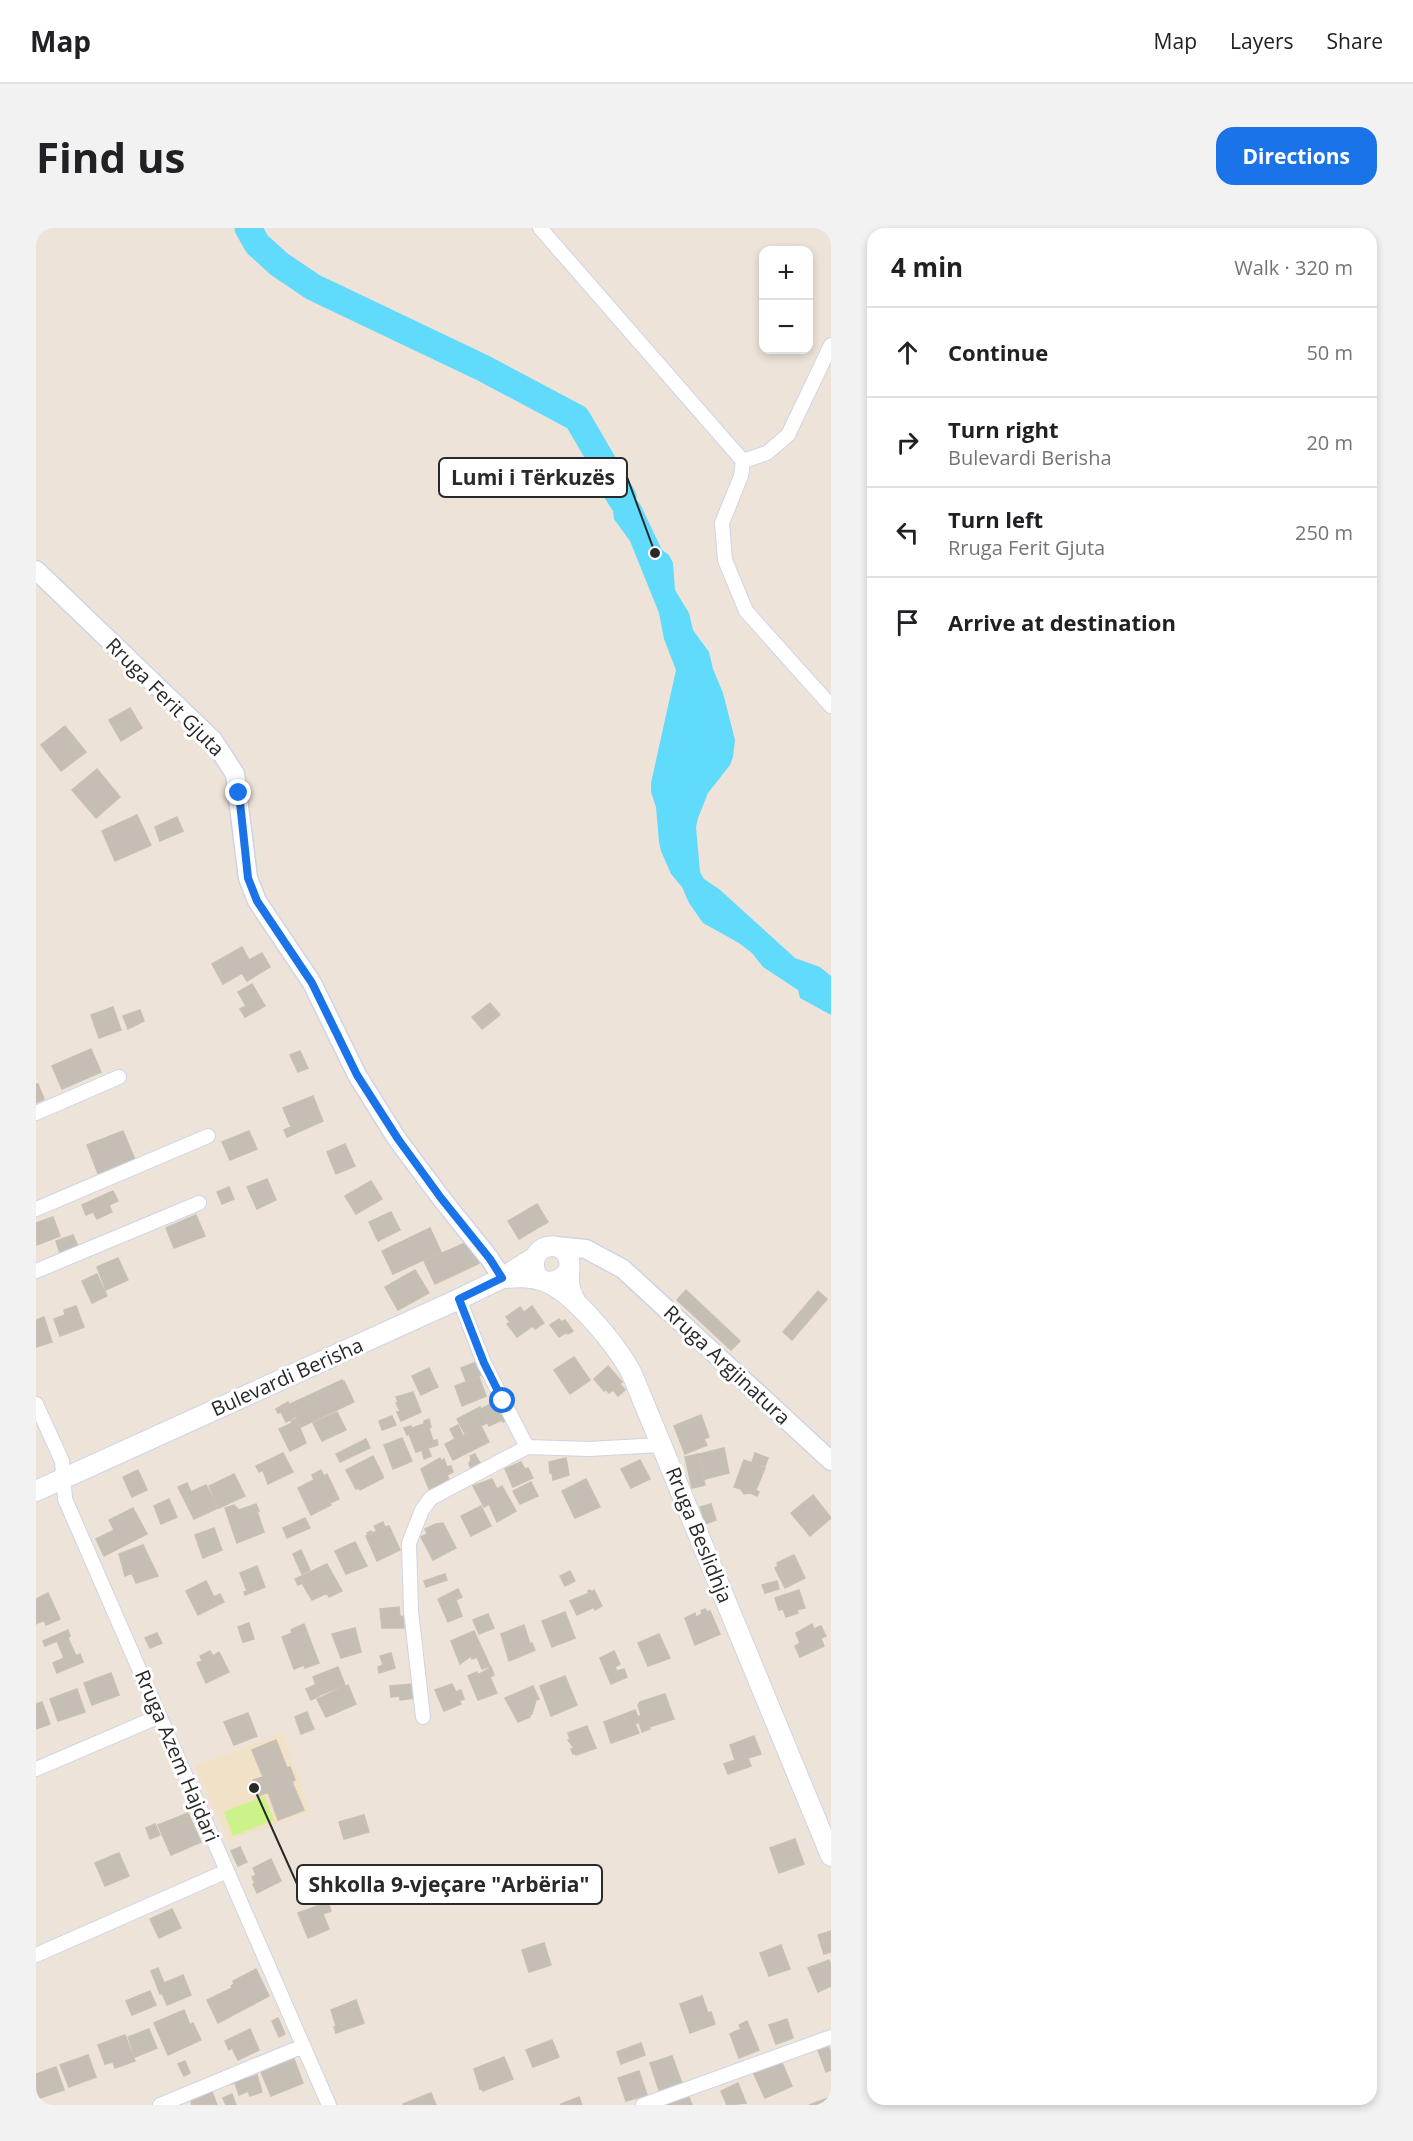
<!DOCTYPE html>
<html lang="en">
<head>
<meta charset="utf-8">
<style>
  :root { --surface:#fff; --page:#f2f2f2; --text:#202124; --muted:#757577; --line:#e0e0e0; --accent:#1a73e8 }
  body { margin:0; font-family:"Open Sans",sans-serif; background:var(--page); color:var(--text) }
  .controls { position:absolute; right:18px; top:18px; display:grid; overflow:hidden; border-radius:12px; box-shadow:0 3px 9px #0003 }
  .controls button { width:54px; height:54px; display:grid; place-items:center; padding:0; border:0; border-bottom:2px solid var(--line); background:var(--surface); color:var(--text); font:30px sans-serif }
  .stop { position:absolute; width:18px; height:18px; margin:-14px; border:4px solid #1a73e8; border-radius:50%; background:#fff }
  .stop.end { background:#1a73e8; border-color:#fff; box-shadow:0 2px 6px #0008 }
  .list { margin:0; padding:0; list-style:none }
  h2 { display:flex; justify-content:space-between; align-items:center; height:78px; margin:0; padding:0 24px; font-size:26px }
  h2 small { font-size:20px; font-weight:400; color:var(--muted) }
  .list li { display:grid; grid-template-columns:39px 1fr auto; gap:18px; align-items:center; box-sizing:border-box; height:90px; padding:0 24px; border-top:2px solid var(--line) }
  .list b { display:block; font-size:22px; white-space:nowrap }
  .list p { margin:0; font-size:20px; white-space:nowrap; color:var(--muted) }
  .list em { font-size:20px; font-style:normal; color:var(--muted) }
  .icon { flex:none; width:33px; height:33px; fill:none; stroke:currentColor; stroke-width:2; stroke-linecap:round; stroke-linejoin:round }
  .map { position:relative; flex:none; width:795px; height:1877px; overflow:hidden; border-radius:18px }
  header { display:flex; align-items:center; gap:36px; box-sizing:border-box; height:84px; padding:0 30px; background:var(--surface); border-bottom:2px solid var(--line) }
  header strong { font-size:28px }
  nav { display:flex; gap:33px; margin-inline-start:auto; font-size:21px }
  .intro { display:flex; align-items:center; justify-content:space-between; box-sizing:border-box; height:144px; padding:0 36px }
  h1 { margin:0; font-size:42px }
  .button { padding:15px 27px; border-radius:18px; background:var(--accent); color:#fff; font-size:21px; font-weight:700 }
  main { display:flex; gap:36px; padding:0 36px }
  aside { flex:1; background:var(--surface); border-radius:18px; box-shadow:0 3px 9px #0003 }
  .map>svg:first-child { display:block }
</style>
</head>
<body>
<header>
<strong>Map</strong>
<nav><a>Map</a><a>Layers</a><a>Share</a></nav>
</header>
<div class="intro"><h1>Find us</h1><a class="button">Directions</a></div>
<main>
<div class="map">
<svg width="795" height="1877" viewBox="0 0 795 1877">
  <rect width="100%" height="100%" fill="#ede3d9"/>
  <!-- education -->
  <path fill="#f1e1c6" d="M247 1505 274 1583 193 1613 159 1538Z"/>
  <!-- pitch -->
  <path fill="#ccf389" d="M228 1568 238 1592 197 1608 188 1584Z"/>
  <!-- water -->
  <path fill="#60dbfc" d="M545 234 586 241 596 266 604 276 626 322 633 327 637 335 639 362 653 385 657 402 673 424 677 441 687 465 699 512 697 529 694 537 672 565 662 590 660 599 664 644 668 651 683 661 759 730 784 739 795 748V787L764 770 762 762 727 739 716 725 703 715 667 695 653 675 646 659 635 646 625 623 623 614 620 579 615 564V555L640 442 628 411 623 385 594 313 578 291 577 283 568 269 561 253 548 242Z"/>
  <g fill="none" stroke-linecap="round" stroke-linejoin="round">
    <!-- river -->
    <path stroke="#60dbfc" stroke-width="27" d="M212 0 221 16 243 36 277 59 447 140 541 190 587 269"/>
  </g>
  <!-- building -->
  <path fill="#c4beb5" stroke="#c9bfb3" stroke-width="1.5" d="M94 480 106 500 85 513 73 492Z
    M29 498 50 524 25 543 5 517Z
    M61 541 84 569 60 590 36 562Z
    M101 587 115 617 79 633 66 603Z
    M141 589 147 603 124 613 119 599Z
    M206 719 213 732 226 725 234 739 211 753 206 745 187 756 176 736Z
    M216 756 229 778 209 789 204 781 210 778 202 764Z
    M454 775 464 787 446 801 436 789Z
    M77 779 85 802 63 810 55 787Z
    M104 782 108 793 92 801 87 788Z
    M55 821 65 844 26 861 16 838Z
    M264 823 272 840 262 844 254 827Z
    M0 856H2L8 871 0 875Z
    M277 868 287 893 251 909 248 902 255 899 247 880Z
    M87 903 100 934 63 948 51 917Z
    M213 903 221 921 194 932 186 914Z
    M309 916 319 938 300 946 291 924Z
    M231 951 240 972 221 981 211 959Z
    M335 953 346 971 320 986 309 968Z
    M193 959 198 971 186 976 181 964Z
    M77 963 82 973 73 977 76 984 61 991 57 984 50 987 46 977Z
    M501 976 512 994 483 1011 472 993Z
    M355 984 364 1002 342 1013 333 994Z
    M160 987 169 1008 138 1020 130 1000Z
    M17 989 24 1008 1 1017 0 995Z
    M394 1000 405 1024 357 1046 346 1023Z
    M37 1007 42 1018 24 1025 20 1013Z
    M436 1012 446 1034 399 1056 388 1033Z
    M82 1030 92 1052 70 1062 61 1039Z
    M379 1042 393 1065 362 1082 349 1059Z
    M61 1046 71 1068 56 1075 46 1053Z
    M650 1062 704 1113 695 1122 641 1072Z
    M782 1063 791 1071 756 1112 747 1104Z
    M40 1078 48 1099 24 1108 18 1091 29 1087 28 1082Z
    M496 1078 508 1095 499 1101 497 1098 481 1109 471 1096 474 1094 470 1089 484 1079 488 1084Z
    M8 1089 16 1114 0 1119V1092Z
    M523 1091 525 1094 529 1092 537 1103 532 1106 531 1104 523 1109 514 1097Z
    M538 1129 554 1152 534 1166 518 1142Z
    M443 1133 448 1146 430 1153 425 1140Z
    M572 1138 586 1154 584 1156 589 1162 582 1168 577 1162 573 1165 569 1161 568 1163 558 1151Z
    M393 1140 402 1159 385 1167 376 1148Z
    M443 1149 450 1168 426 1178 419 1158Z
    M306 1152 307 1154 308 1153 318 1174 265 1199 254 1176Z
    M377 1164 385 1184 365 1193 361 1184 364 1183 360 1175 362 1174 360 1169Z
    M462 1172 471 1192 467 1194 466 1192 453 1198 445 1181Z
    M252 1174 259 1189 250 1194 245 1184 242 1185 240 1181Z
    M444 1179 451 1195 429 1206 421 1191Z
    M301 1184 310 1202 286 1213 277 1195Z
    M665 1187 673 1209 668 1211 671 1217 649 1226 638 1198Z
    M356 1188 360 1197 346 1202 343 1193Z
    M260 1191 270 1215 254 1223 243 1201 256 1195 255 1193Z
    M393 1191 395 1199 393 1200 397 1213 401 1212 402 1217 392 1220 395 1228 388 1231 386 1222 380 1224 373 1206 371 1207 368 1200 375 1198 376 1200 388 1196V1193Z
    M422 1197 427 1208 445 1198 453 1214 417 1232 409 1216 419 1211 414 1201Z
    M366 1210 376 1233 357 1241 348 1217Z
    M330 1211 334 1220 304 1234 300 1226Z
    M688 1220 693 1245 669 1251 663 1226Z
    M247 1225 257 1244 232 1256 227 1242 223 1244 220 1238Z
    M719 1225 732 1230 729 1238 716 1234Z
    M439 1226 445 1237 436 1242 433 1236 435 1231 434 1228Z
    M662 1226 669 1257 656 1260 649 1229Z
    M337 1228 347 1248V1250L324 1262 323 1260 320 1261 310 1242Z
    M404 1230 405 1233 408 1231 411 1239 415 1238 417 1244 411 1247 413 1252 393 1261 385 1241Z
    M530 1230 533 1247 517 1252 516 1245H514L513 1234Z
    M604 1232 614 1251 595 1260 585 1241Z
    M708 1232 729 1240 720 1262 723 1264 721 1268 714 1265 708 1266 705 1261 698 1259Z
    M485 1234 489 1241 492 1240 497 1250 477 1259 469 1241Z
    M102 1242 111 1262 96 1269 87 1249Z
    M285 1242 288 1248 291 1246 303 1271 294 1275 295 1277 275 1287 262 1260 278 1252 276 1247Z
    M198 1246 209 1268 183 1280 173 1258Z
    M456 1251 461 1261 466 1258 480 1283 461 1294 453 1276 448 1279 437 1258Z
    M550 1251 564 1279 539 1290 526 1263Z
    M495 1254 502 1268 484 1276 477 1263Z
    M151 1255 155 1264 170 1257 182 1280 158 1291 142 1259Z
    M777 1267 795 1290 774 1308 755 1285Z
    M133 1271 141 1289 125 1296 118 1278Z
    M220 1276 223 1283H221L228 1304 201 1315 189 1280 198 1277 203 1282Z
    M675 1276 680 1292 669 1296 664 1279Z
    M445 1278 455 1298 435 1308 425 1288Z
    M97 1280 111 1306 68 1328 60 1311 78 1302 73 1292Z
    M269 1290 274 1300 251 1310 247 1300Z
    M347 1294 349 1299 353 1298 364 1322 341 1333 330 1308 332 1307 331 1305 335 1303 336 1305 341 1303 338 1298Z
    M407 1295 420 1320 397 1332 385 1309 391 1306 389 1301 400 1296Z
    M178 1300 186 1322 167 1330 159 1307Z
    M319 1314 331 1338 310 1346 299 1323Z
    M107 1317 122 1348 100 1355 96 1345 89 1348 83 1326Z
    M265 1322 274 1342 266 1346 257 1326Z
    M758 1327 769 1350 749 1360 739 1340 742 1338 741 1335Z
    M291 1336 306 1363 293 1369 291 1365 276 1372 266 1355 262 1357 259 1351Z
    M221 1338 229 1359 209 1367 208 1364 211 1363 204 1345Z
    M534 1343 539 1353 529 1358 524 1348Z
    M409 1346 411 1352 390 1359 388 1353Z
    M170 1353 178 1369 184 1366 188 1374 162 1387 150 1363Z
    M741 1353 743 1361 729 1365 726 1357Z
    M422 1361 426 1369 420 1372 426 1388 412 1394 402 1371Z
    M554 1362 556 1364 558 1362 566 1378 559 1382 558 1379 541 1387 534 1373 553 1365 552 1363Z
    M763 1362 769 1380 761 1382 762 1385 750 1389 747 1381 743 1382 739 1370Z
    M12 1365 24 1391 10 1397 8 1392 0 1396V1371Z
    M363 1379 364 1389 367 1388 368 1400H346L344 1381Z
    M669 1381 671 1384 674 1383 684 1406 659 1417 649 1390 659 1385 660 1389 666 1386 665 1383Z
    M529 1384 539 1410 516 1419 506 1393Z
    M452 1386 458 1400 443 1406 437 1392Z
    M213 1395 218 1411 207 1414 202 1399Z
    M268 1396 283 1435 269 1440 268 1437 258 1441 246 1409 256 1405 255 1402Z
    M776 1396 778 1401 785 1398 790 1408 785 1410 788 1418 764 1429 759 1418 764 1415 760 1405Z
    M488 1397 494 1416 496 1415 499 1422 473 1433 465 1406Z
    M319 1400 325 1424 305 1430 296 1406Z
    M32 1402 34 1408 32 1410 40 1428 44 1426 47 1434 21 1445 17 1435 28 1430 21 1413 9 1418 7 1413Z
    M438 1403 454 1438 446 1441 441 1429 436 1431 435 1428 424 1436 415 1413Z
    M121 1405 126 1415 114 1420 109 1410Z
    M623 1406 634 1430 612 1438 602 1415Z
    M174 1423 177 1428 183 1424 193 1444 170 1455 161 1435 166 1433 164 1428Z
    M578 1423 584 1436 579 1439 581 1443 588 1441 591 1449 575 1456 564 1430Z
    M355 1425 359 1440 343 1445 342 1439 347 1437 344 1428Z
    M302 1439 309 1457 284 1467 277 1449Z
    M455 1439 458 1447 454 1449 461 1465 442 1472 432 1448 441 1444 442 1447Z
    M75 1445 83 1467 56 1477 48 1455Z
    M529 1448 541 1477 515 1488 504 1458Z
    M377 1456 379 1470 364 1472V1468L355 1469 354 1458Z
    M416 1456 420 1464 425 1462 428 1471 423 1473 425 1476 408 1483 399 1462Z
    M279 1457 283 1468 275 1472 270 1461Z
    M312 1457 320 1476 290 1489 281 1471Z
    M497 1458 503 1471 500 1472 496 1486 494 1487V1489L482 1494 469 1470Z
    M41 1461 49 1484 22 1493 14 1471Z
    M629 1466 638 1491 613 1499 614 1501 606 1504 603 1494 599 1496 603 1505 575 1515 568 1494 599 1482 602 1489 605 1487 602 1477 604 1474Z
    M6 1474 14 1496 0 1501V1476Z
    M271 1484 278 1501 265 1506 259 1489Z
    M212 1485 221 1508 198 1517 188 1494Z
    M551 1498 560 1520 540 1527 539 1525 537 1526 535 1521 538 1520 532 1512 534 1511 532 1505Z
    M718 1508 725 1526 712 1530 715 1538 692 1546 688 1536 699 1532 694 1517Z
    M240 1512 251 1540 254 1539 259 1552 256 1554 268 1582 242 1592 232 1564 223 1568 217 1552 227 1549 216 1522Z
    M152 1585 165 1614 135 1627 122 1597Z
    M328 1587 333 1604 308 1611 303 1594Z
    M119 1596 124 1607 114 1611 110 1600Z
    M759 1611 768 1636 743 1645 734 1620Z
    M204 1619 211 1634 202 1638 195 1623Z
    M83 1625 93 1648 69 1658 59 1635Z
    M235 1631 245 1653 221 1665 217 1656 219 1655 216 1649 220 1647 217 1640Z
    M292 1674 295 1683 287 1686 293 1701 272 1710 262 1685Z
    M136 1681 145 1700 123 1710 114 1691Z
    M795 1703V1724L788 1726 782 1707Z
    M508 1715 515 1737 493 1744 486 1722Z
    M745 1717 754 1741 733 1748 724 1725Z
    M793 1732 795 1737V1758L782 1764 772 1740Z
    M122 1740 128 1755 147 1747 155 1767 131 1777 126 1765 124 1766 115 1743Z
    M220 1741 233 1768 182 1795 171 1772 196 1760 195 1758 198 1756 197 1753Z
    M114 1763 120 1777 96 1787 90 1773Z
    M666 1768 672 1785 675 1784 679 1796 654 1805 644 1776Z
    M320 1772 328 1795 300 1805 298 1799 300 1798 295 1782Z
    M148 1782 154 1797 157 1795 165 1812 132 1827 118 1795Z
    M242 1790 249 1806 243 1809 236 1793Z
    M751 1791 757 1810 740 1816 733 1797Z
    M711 1793 723 1822 703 1830 694 1806 705 1801 703 1797Z
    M113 1801 121 1820 99 1829 92 1809Z
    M214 1801 223 1822 202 1832 196 1820 193 1822 189 1813Z
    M89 1807 99 1833 79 1840 77 1834 69 1836 62 1817Z
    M516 1812 523 1829 497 1839 490 1822Z
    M605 1815 609 1827 585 1836 581 1824Z
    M792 1818 795 1825V1842L790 1844 782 1822Z
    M52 1827 60 1849 33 1859 24 1837Z
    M636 1828 646 1855 623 1862 614 1835Z
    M468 1829 477 1851 447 1863 446 1860 444 1861 438 1841Z
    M744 1830 756 1858 729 1870 716 1842Z
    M258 1831 267 1855 235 1868 225 1844Z
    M149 1833 154 1845 148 1848 142 1836Z
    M20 1839 28 1862 1 1871 0 1846Z
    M603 1843 611 1867 590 1873 582 1850Z
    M209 1847 210 1851 221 1847 226 1864 214 1868 212 1863 203 1867 199 1855 195 1856 194 1851Z
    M702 1855 710 1875 691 1877 685 1863Z
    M176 1864 181 1877H156L155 1873Z
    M395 1865 400 1877H367V1876Z
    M196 1866 200 1877H190L187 1870Z
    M652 1867 656 1877H631L630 1875Z
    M543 1869 546 1877H525V1876Z
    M795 1869V1877H773Z"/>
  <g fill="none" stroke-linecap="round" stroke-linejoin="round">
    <defs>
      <path id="minor" d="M504 0 707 233 731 225 752 207 795 117
        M707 233 705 248 686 295 689 332 710 383 795 478
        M0 885 83 849
        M0 981 172 908
        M0 1043 163 975
        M423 1071 448 1135 491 1219 553 1221 625 1217
        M0 1176 26 1233 29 1271 293 1877
        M387 1489 375 1383 373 1315 386 1282 395 1270 491 1219
        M0 1541 124 1488
        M0 1727 191 1643
        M124 1877 267 1818
        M607 1877 795 1809"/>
      <path id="tertiary" d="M0 342 177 512 199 546 212 650 221 673 276 755 321 847 361 911 405 970 454 1031 466 1050
        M519 1018 550 1021 587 1041 795 1233"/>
      <path id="secondary" d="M533 1041C525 1058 498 1059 498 1037 497 1021 516 1012 528 1023 537 1031 532 1043 533 1054 533 1061 537 1069 541 1076
        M466 1050C481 1049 494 1048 508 1053 537 1063 582 1119 596 1146L795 1628
        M0 1263 423 1071 466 1050 499 1029"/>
    </defs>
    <!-- minor casing -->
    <use href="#minor" stroke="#ced4e4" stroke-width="16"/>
    <!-- tertiary casing -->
    <use href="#tertiary" stroke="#ced4e4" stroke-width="21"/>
    <!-- secondary casing -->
    <use href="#secondary" stroke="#ced4e4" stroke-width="22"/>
    <!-- minor -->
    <use href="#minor" stroke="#fff" stroke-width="14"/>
    <!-- tertiary -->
    <use href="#tertiary" stroke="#fff" stroke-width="18"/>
    <!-- secondary -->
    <use href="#secondary" stroke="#fff" stroke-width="20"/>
  </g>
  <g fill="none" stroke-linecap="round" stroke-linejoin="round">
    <!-- route -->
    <path stroke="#1a73e8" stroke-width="8" d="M203 565 212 650 221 673 276 755 321 847 362 911 405 970 454 1031 466 1050 423 1071 448 1135 467 1173"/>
  </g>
  <g text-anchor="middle" stroke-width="6" stroke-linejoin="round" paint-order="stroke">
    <!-- street labels -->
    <g font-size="20" fill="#292929" stroke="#fff">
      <text transform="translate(129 469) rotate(45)" y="7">Rruga Ferit Gjuta</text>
      <text transform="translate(691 1137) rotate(43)" y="7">Rruga Argjinatura</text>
      <text transform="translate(251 1149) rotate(-24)" y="7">Bulevardi Berisha</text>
      <text transform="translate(663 1307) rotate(68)" y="7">Rruga Beslidhja</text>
      <text transform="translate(141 1528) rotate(67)" y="7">Rruga Azem Hajdari</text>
    </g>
  </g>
  <!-- callouts -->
  <path fill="none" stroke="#292929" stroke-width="2" d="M619 325L591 249M218 1560L261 1656"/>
  <g fill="#292929" stroke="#fff" stroke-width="2">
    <circle cx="619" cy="325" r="6"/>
    <circle cx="218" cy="1560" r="6"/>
  </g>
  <g fill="#fff" stroke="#292929" stroke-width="2">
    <rect x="403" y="230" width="188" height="39" rx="6"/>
    <rect x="261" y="1637" width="305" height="39" rx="6"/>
  </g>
  <g font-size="21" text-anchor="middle" font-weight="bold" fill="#292929">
    <text x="497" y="257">Lumi i Tërkuzës</text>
    <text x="413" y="1664">Shkolla 9-vjeçare "Arbëria"</text>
  </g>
</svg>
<div class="controls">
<button>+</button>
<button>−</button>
</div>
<div class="stop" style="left:467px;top:1173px"></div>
<div class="stop end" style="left:203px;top:565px"></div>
</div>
<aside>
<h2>4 min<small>Walk · 320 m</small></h2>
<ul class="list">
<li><svg class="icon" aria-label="ahead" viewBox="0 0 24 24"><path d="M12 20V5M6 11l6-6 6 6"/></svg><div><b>Continue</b></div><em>50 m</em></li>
<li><svg class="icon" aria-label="right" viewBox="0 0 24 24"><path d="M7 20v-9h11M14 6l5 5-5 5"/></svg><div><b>Turn right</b><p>Bulevardi Berisha</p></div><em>20 m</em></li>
<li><svg class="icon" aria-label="left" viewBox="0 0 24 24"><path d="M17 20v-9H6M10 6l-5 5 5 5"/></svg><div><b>Turn left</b><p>Rruga Ferit Gjuta</p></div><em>250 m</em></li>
<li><svg class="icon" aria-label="arrive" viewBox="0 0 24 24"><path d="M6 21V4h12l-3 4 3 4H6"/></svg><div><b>Arrive at destination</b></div></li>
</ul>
</aside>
</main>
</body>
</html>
